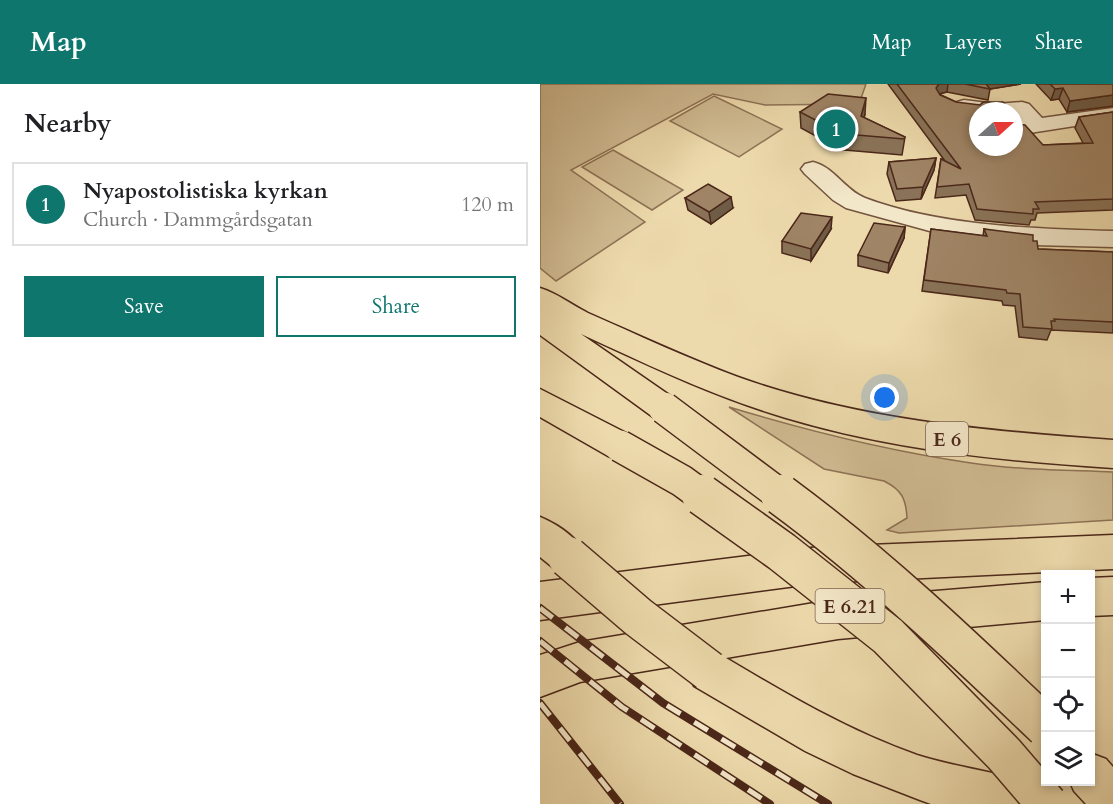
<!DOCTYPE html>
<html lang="en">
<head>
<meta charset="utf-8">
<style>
  :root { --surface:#fff; --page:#f2f2f2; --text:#202124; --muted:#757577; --line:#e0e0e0; --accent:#0f766e }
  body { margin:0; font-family:Cardo,serif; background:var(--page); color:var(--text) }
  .controls { position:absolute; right:18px; bottom:18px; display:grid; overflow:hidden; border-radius:0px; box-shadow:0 3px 9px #0003 }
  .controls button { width:54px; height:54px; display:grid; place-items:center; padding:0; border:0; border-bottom:2px solid var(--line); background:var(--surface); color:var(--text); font:30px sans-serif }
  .compass { position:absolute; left:429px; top:18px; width:54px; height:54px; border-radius:50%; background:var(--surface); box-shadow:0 3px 9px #0003; rotate:69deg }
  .you { position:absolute; left:345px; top:314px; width:21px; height:21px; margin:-15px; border:4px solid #fff; border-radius:50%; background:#1a73e8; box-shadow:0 0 0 9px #1a73e833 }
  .badge { display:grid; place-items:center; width:39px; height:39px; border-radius:50%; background:var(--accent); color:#fff; font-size:20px; font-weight:700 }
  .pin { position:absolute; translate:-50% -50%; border:3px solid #fff; box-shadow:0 2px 6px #0006 }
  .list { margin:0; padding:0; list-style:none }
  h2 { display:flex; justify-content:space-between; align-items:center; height:78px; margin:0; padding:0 24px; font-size:26px }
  h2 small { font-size:20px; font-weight:400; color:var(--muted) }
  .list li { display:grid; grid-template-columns:39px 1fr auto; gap:18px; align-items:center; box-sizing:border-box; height:84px; margin:0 12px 12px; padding:0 12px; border:2px solid var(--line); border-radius:0px }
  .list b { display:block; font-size:22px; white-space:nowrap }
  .list p { margin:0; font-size:20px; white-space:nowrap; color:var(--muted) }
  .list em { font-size:20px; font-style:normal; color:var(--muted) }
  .actions { display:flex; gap:12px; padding:18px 24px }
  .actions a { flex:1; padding:14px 0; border:2px solid var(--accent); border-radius:0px; text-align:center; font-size:21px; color:var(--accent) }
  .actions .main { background:var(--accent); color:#fff }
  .icon { flex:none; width:33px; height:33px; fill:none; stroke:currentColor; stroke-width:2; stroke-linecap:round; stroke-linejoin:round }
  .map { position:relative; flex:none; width:573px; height:720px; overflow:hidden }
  header { display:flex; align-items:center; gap:36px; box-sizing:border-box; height:84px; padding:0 30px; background:var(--accent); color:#fff }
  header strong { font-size:28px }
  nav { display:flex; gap:33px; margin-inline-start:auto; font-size:21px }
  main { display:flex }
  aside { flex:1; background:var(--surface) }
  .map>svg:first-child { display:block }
</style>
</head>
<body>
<header>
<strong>Map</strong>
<nav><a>Map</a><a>Layers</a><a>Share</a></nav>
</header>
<main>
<aside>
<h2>Nearby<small></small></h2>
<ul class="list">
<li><span class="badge">1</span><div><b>Nyapostolistiska kyrkan</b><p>Church · Dammgårdsgatan</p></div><em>120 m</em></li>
</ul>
<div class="actions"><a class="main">Save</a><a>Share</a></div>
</aside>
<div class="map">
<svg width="573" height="720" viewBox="0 0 573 720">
  <rect width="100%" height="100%" fill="#eddaac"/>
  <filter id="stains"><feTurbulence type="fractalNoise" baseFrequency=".00333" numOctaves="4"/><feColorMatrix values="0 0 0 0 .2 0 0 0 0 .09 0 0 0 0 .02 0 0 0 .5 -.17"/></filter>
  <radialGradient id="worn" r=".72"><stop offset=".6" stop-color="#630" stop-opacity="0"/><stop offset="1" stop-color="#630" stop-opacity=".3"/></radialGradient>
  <!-- green -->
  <path fill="#d1bc93" stroke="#8e7256" stroke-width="1.5" d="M0 0H326L319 20 225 21 173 10 31 86 105 138 16 197 0 184Z
    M174 12 242 45 199 73 130 37Z
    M73 66 143 106 112 126 42 83Z
    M189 323C268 347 349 367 431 379 478 386 526 386 573 388V436L359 449 347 446 367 434C366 415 362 406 344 397L284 385Z"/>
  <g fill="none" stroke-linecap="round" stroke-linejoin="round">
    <defs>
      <path id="minor" d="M424 16 456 20 482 18 489 20 502 34 573 24V36L477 51 474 50V38L482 37 474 31V27H438V30L417 26 414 22 417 18Z
        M273 78C294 83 305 106 325 114 399 142 494 145 573 147V163L494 161 397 149 306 124 293 116 265 90 261 85 265 80Z"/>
      <path id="highway" d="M0 204C17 209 32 221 48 229 98 251 147 274 198 293 318 336 447 347 573 356V384C463 377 353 366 246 334 175 313 108 281 41 250L135 315 140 324 135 333 124 337 113 333 0 251Z
        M0 305 92 352 97 362 92 372 80 376 68 372 0 333Z
        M0 433C19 441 38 454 47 473L41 485 28 491 15 485 0 473Z
        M573 451V485L279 499 0 536V498L279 463Z
        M573 493V531L550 532V494Z
        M506 498V536L298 555 186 574C248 611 309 647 377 671 417 684 464 688 501 704L508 720H391L380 716 313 690 265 667 154 602 148 587 152 579 40 598 0 613V571L40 558 298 515Z
        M550 669 566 675 573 683V720H546L534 707 530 698H550Z"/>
    </defs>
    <!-- minor casing -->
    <use href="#minor" stroke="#74543e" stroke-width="3"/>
    <!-- highway casing -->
    <use href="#highway" stroke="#4b2719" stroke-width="3"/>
    <!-- minor -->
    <use href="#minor" fill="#f3e7c9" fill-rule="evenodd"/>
    <!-- highway -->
    <use href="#highway" fill="#eddaac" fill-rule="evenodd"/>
    <defs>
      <path id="rail" d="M0 524 123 619 288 720
        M0 557 82 623 230 720
        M0 619 80 720"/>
    </defs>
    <!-- rail casing -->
    <use href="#rail" stroke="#4b2719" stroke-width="8"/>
    <!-- rail -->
    <use href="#rail" stroke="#f3e7c9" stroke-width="5" stroke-dasharray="16" stroke-linecap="butt"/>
    <defs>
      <path id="highway-bridge-far1" d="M124 324 243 413
        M80 362 142 397 164 413"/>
      <path id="highway-bridge" d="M162 411 242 468 348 552 464 670 507 720
        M241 411C336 481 421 562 506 643
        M28 473 98 533 169 587"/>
    </defs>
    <!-- highway-bridge-far1 casing -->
    <use href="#highway-bridge-far1" stroke="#4b2719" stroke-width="34" stroke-linecap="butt"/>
    <!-- highway-bridge casing -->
    <use href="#highway-bridge" stroke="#4b2719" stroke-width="43" stroke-linecap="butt"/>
    <!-- highway-bridge-far1 -->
    <use href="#highway-bridge-far1" stroke="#eddaac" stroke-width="31"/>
    <!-- highway-bridge -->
    <use href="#highway-bridge" stroke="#eddaac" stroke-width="40"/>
  </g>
  <!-- wall -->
  <path fill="#897257" stroke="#4b2719" stroke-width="1.5" d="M348 0H481L450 5 448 16 407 8 399 10 416 18 475 40 503 61 543 59 535 44 539 33 573 28V126L497 129 495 136H491L489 141 435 136 426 111 395 114 401 75 405 77Z
    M496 0H573V22L527 28 519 15 511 16Z
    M260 28 325 30 324 34 365 53 362 71 293 65 289 59 261 44Z
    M396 74 394 86 381 115 356 117 347 90 349 78Z
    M145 114 193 124 171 140 148 126Z
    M365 143 364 154 348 189 318 182V171Z
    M291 145 271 177 242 169V157Z
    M391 145 443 152 444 145 493 157 498 165 573 168V249L511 246 507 256 479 253 475 222 463 221 462 217 382 207Z"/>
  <!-- shaded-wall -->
  <path fill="#6f5c47" stroke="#4b2719" stroke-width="1.5" d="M399 0H408L407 8 398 10 396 4Z
    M442 0H481L450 5Z
    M523 4 519 15 511 16 515 5Z
    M573 11V22L527 28 530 17Z
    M326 14 325 30 320 49 321 32Z
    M396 74 394 86 381 115 383 103Z
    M191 113 193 124 171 140 169 128Z
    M292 133 291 145 271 177V165Z
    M365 143 364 154 348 189 349 179Z"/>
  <!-- building -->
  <path fill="#9f8465" stroke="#4b2719" stroke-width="1.5" d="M357 0H399L396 4 400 11 416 18 440 21 443 18H463L471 27H438V63H474V30L475 40 485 41 503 61 553 59 539 33 573 28V115L495 118 499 125H493V130L437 125 429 100 397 103 401 75 421 85Z
    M425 0H446L450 5Z
    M510 0H573V11L530 17 523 4 515 5Z
    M288 10 326 14 321 32 365 53 364 55 293 49 289 43 260 28Z
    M396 74 383 103 357 105 349 78Z
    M168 100 191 113 169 128 145 114Z
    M261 129 292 133 271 165 242 157Z
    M334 139 365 143 349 179 318 171Z
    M391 145 447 152 444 145 493 151V157H497L498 165 573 168V238L514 235 515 237H511L512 245 483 243 480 210 467 209 466 206 384 196Z"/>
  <g text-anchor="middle" stroke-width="4.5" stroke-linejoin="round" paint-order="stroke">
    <!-- shield labels -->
    <g fill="#f3e7c9" stroke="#7d614e" stroke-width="1.5">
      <rect x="386" y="338" width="42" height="34" rx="4.5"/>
      <rect x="275.5" y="505" width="69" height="34" rx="4.5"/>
    </g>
    <g font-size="20" font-weight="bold" fill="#4b2719">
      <text x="407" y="362">E 6</text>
      <text x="310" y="529">E 6.21</text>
    </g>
  </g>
  <rect width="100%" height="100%" filter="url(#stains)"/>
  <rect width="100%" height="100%" fill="url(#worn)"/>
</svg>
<div class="controls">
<button>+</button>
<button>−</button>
<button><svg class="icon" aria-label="locate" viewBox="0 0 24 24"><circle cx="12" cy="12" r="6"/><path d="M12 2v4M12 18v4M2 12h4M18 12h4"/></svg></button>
<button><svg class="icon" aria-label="layers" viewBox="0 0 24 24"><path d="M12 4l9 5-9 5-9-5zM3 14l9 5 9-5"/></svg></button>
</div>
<svg class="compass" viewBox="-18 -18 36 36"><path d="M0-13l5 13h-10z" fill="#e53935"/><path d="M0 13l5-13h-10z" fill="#757577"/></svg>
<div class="you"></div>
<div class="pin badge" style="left:296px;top:45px">1</div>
</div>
</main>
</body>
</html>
